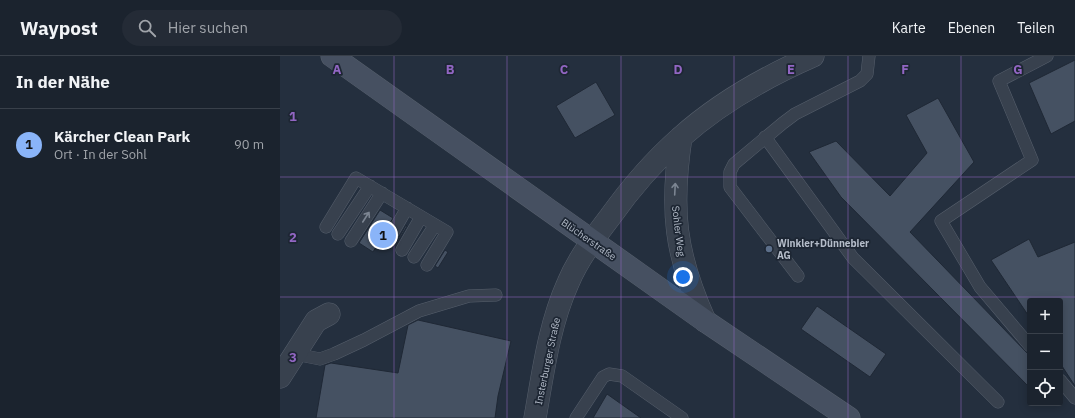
<!DOCTYPE html>
<html lang="de">
<head>
<meta charset="utf-8">
<style>
  :root { --surface:#1b232e; --page:#242b36; --text:#f1f3f6; --muted:#a0a4aa; --line:#39404a; --accent:#8ab4f8 }
  body { margin:0; font-family:"IBM Plex Sans",sans-serif; background:var(--page); color:var(--text) }
  .controls { position:absolute; right:12px; bottom:12px; display:grid; overflow:hidden; border-radius:4px; box-shadow:0 2px 10px #0003 }
  .controls button { width:36px; height:36px; display:grid; place-items:center; padding:0; border:0; border-bottom:1px solid var(--line); background:var(--surface); color:var(--text); font:20px sans-serif }
  .you { position:absolute; left:403px; top:221px; width:14px; height:14px; margin:-10px; border:3px solid #fff; border-radius:50%; background:#1a73e8; box-shadow:0 0 0 6px #1a73e833 }
  .badge { display:grid; place-items:center; width:26px; height:26px; border-radius:50%; background:var(--accent); color:#111; font-size:13px; font-weight:700 }
  .pin { position:absolute; translate:-50% -50%; border:2px solid #fff; box-shadow:0 1px 4px #0006 }
  .list { margin:0; padding:0; list-style:none }
  h2 { display:flex; justify-content:space-between; align-items:center; height:52px; margin:0; padding:0 16px; font-size:17px }
  h2 small { font-size:13px; font-weight:400; color:var(--muted) }
  .list li { display:grid; grid-template-columns:26px 1fr auto; gap:12px; align-items:center; box-sizing:border-box; height:72px; padding:0 16px; border-top:1px solid var(--line) }
  .list b { display:block; font-size:15px; white-space:nowrap }
  .list p { margin:0; font-size:13px; white-space:nowrap; color:var(--muted) }
  .list em { font-size:13px; font-style:normal; color:var(--muted) }
  .icon { flex:none; width:22px; height:22px; fill:none; stroke:currentColor; stroke-width:2; stroke-linecap:round; stroke-linejoin:round }
  .map { position:relative; flex:none; width:795px; height:362px; overflow:hidden }
  header { display:flex; align-items:center; gap:24px; box-sizing:border-box; height:56px; padding:0 20px; background:var(--surface); border-bottom:1px solid var(--line) }
  header strong { font-size:19px }
  nav { display:flex; gap:22px; margin-inline-start:auto; font-size:14px }
  .search { width:280px; height:36px; background:var(--page); display:flex; align-items:center; gap:10px; box-sizing:border-box; padding:0 14px; border-radius:22px; color:var(--muted); font-size:15px }
  main { display:flex }
  aside { flex:1; background:var(--surface) }
  .map>svg:first-child { display:block }
</style>
</head>
<body>
<header>
<strong>Waypost</strong>
<div class="search"><svg class="icon" aria-label="search" viewBox="0 0 24 24"><circle cx="10" cy="10" r="6"/><path d="M15 15l6 6"/></svg>Hier suchen</div>
<nav><a>Karte</a><a>Ebenen</a><a>Teilen</a></nav>
</header>
<main>
<aside>
<h2>In der Nähe<small></small></h2>
<ul class="list">
<li><span class="badge">1</span><div><b>Kärcher Clean Park</b><p>Ort · In der Sohl</p></div><em>90 m</em></li>
</ul>
</aside>
<div class="map">
<svg width="795" height="362" viewBox="0 0 795 362">
  <rect width="100%" height="100%" fill="#242f3e"/>
  <!-- building -->
  <path fill="#455162" stroke="#1f2835" d="M795 4V65L771 78 749 27Z
    M316 26 335 59 295 82 276 50Z
    M658 42 694 106 630 176 750 300V332L561 141 529 96 556 85 610 140 647 97 626 59Z
    M100 154 113 162 93 196 79 187Z
    M126 169 127 170 117 187H116Z
    M749 183 758 201 795 186V330L780 307V245H750V262L711 204Z
    M165 194 168 196 158 212 155 210Z
    M537 250 606 298 590 321 521 273Z
    M138 264 231 285 218 340 215 362H36L45 309 51 307 118 317 128 269Z
    M327 338 361 362H313Z"/>
  <g fill="none" stroke-linecap="round" stroke-linejoin="round">
    <defs>
      <path id="lane" d="M485 81 573 202 718 346
        M46 171 76 122 167 176 147 209
        M58 178 90 130
        M71 185 102 137
        M108 185 127 152
        M122 194 141 161
        M134 201 155 169
        M518 220 450 131V116L454 108 503 67 515 58 580 25 587 18 589 0
        M750 290 700 231 661 165 752 104 719 25 767 0
        M15 298 40 303 54 298 84 284 139 255 189 240 216 239
        M780 324 795 342
        M296 362 323 321 329 318 342 320 402 362"/>
      <path id="street" d="M401 81C390 154 395 198 425 265
        M0 321 36 265 49 258
        M255 362C263 317 269 269 288 227 298 203 314 182 330 161 350 133 374 105 400 82 439 47 485 21 533 0"/>
      <path id="secondary" d="M52 0 425 265 569 362"/>
    </defs>
    <!-- lane casing -->
    <use href="#lane" stroke="#565f6c" stroke-width="13"/>
    <!-- street casing -->
    <use href="#street" stroke="#565f6c" stroke-width="23"/>
    <!-- secondary casing -->
    <use href="#secondary" stroke="#565f6c" stroke-width="23"/>
    <!-- lane -->
    <use href="#lane" stroke="#38414e" stroke-width="12"/>
    <!-- street -->
    <use href="#street" stroke="#38414e" stroke-width="22"/>
    <!-- secondary -->
    <use href="#secondary" stroke="#465061" stroke-width="22"/>
  </g>
  <!-- one-way arrows -->
  <defs><path id="oneway-shaft" d="M-6 0H5M1.5-3L5.5 0L1.5 3" fill="none" stroke-width="1.6" stroke-linecap="round" stroke-linejoin="round"/></defs>
  <g stroke="#7c8592">
    <use href="#oneway-shaft" transform="translate(395 133) rotate(-87)"/>
    <use href="#oneway-shaft" transform="translate(86 161) rotate(-57)"/>
  </g>
  <!-- grid -->
  <path fill="none" stroke="#9266c3" stroke-width="1" stroke-opacity="0.55" d="M114 0V362M227 0V362M341 0V362M454 0V362M568 0V362M681 0V362M0 121H795M0 241H795"/>
  <!-- markers -->
  <circle fill="#5c6f8a" stroke="#1d2633" stroke-width="1.5" cx="489" cy="193" r="4"/>
  <g text-anchor="middle" stroke-width="3.5" stroke-linejoin="round" paint-order="stroke">
    <!-- street labels -->
    <g font-size="10" fill="#b4bcc9" stroke="#1d2633">
      <text transform="translate(399 175) rotate(83)" y="4">Sohler Weg</text>
      <text transform="translate(309 183) rotate(35)" y="4">Blücherstraße</text>
      <text transform="translate(267 305) rotate(-78)" y="4">Insterburger Straße</text>
    </g>
    <!-- poi labels -->
    <g font-size="10" font-weight="bold" fill="#b4bcc9" stroke="#1d2633" text-anchor="start">
      <text x="497" y="191">Winkler+Dünnebier<tspan x="497" dy="12">AG</tspan></text>
    </g>
  </g>
  <g font-size="13" text-anchor="middle" font-weight="bold" fill="#9266c3" stroke="#1d2633" stroke-width="3.5" stroke-linejoin="round" paint-order="stroke">
    <text x="57" y="18">A</text>
    <text x="170" y="18">B</text>
    <text x="284" y="18">C</text>
    <text x="398" y="18">D</text>
    <text x="511" y="18">E</text>
    <text x="625" y="18">F</text>
    <text x="738" y="18">G</text>
    <text x="13" y="65">1</text>
    <text x="13" y="186">2</text>
    <text x="13" y="306">3</text>
  </g>
</svg>
<div class="controls">
<button>+</button>
<button>−</button>
<button><svg class="icon" aria-label="locate" viewBox="0 0 24 24"><circle cx="12" cy="12" r="6"/><path d="M12 2v4M12 18v4M2 12h4M18 12h4"/></svg></button>
</div>
<div class="you"></div>
<div class="pin badge" style="left:103px;top:179px">1</div>
</div>
</main>
</body>
</html>
